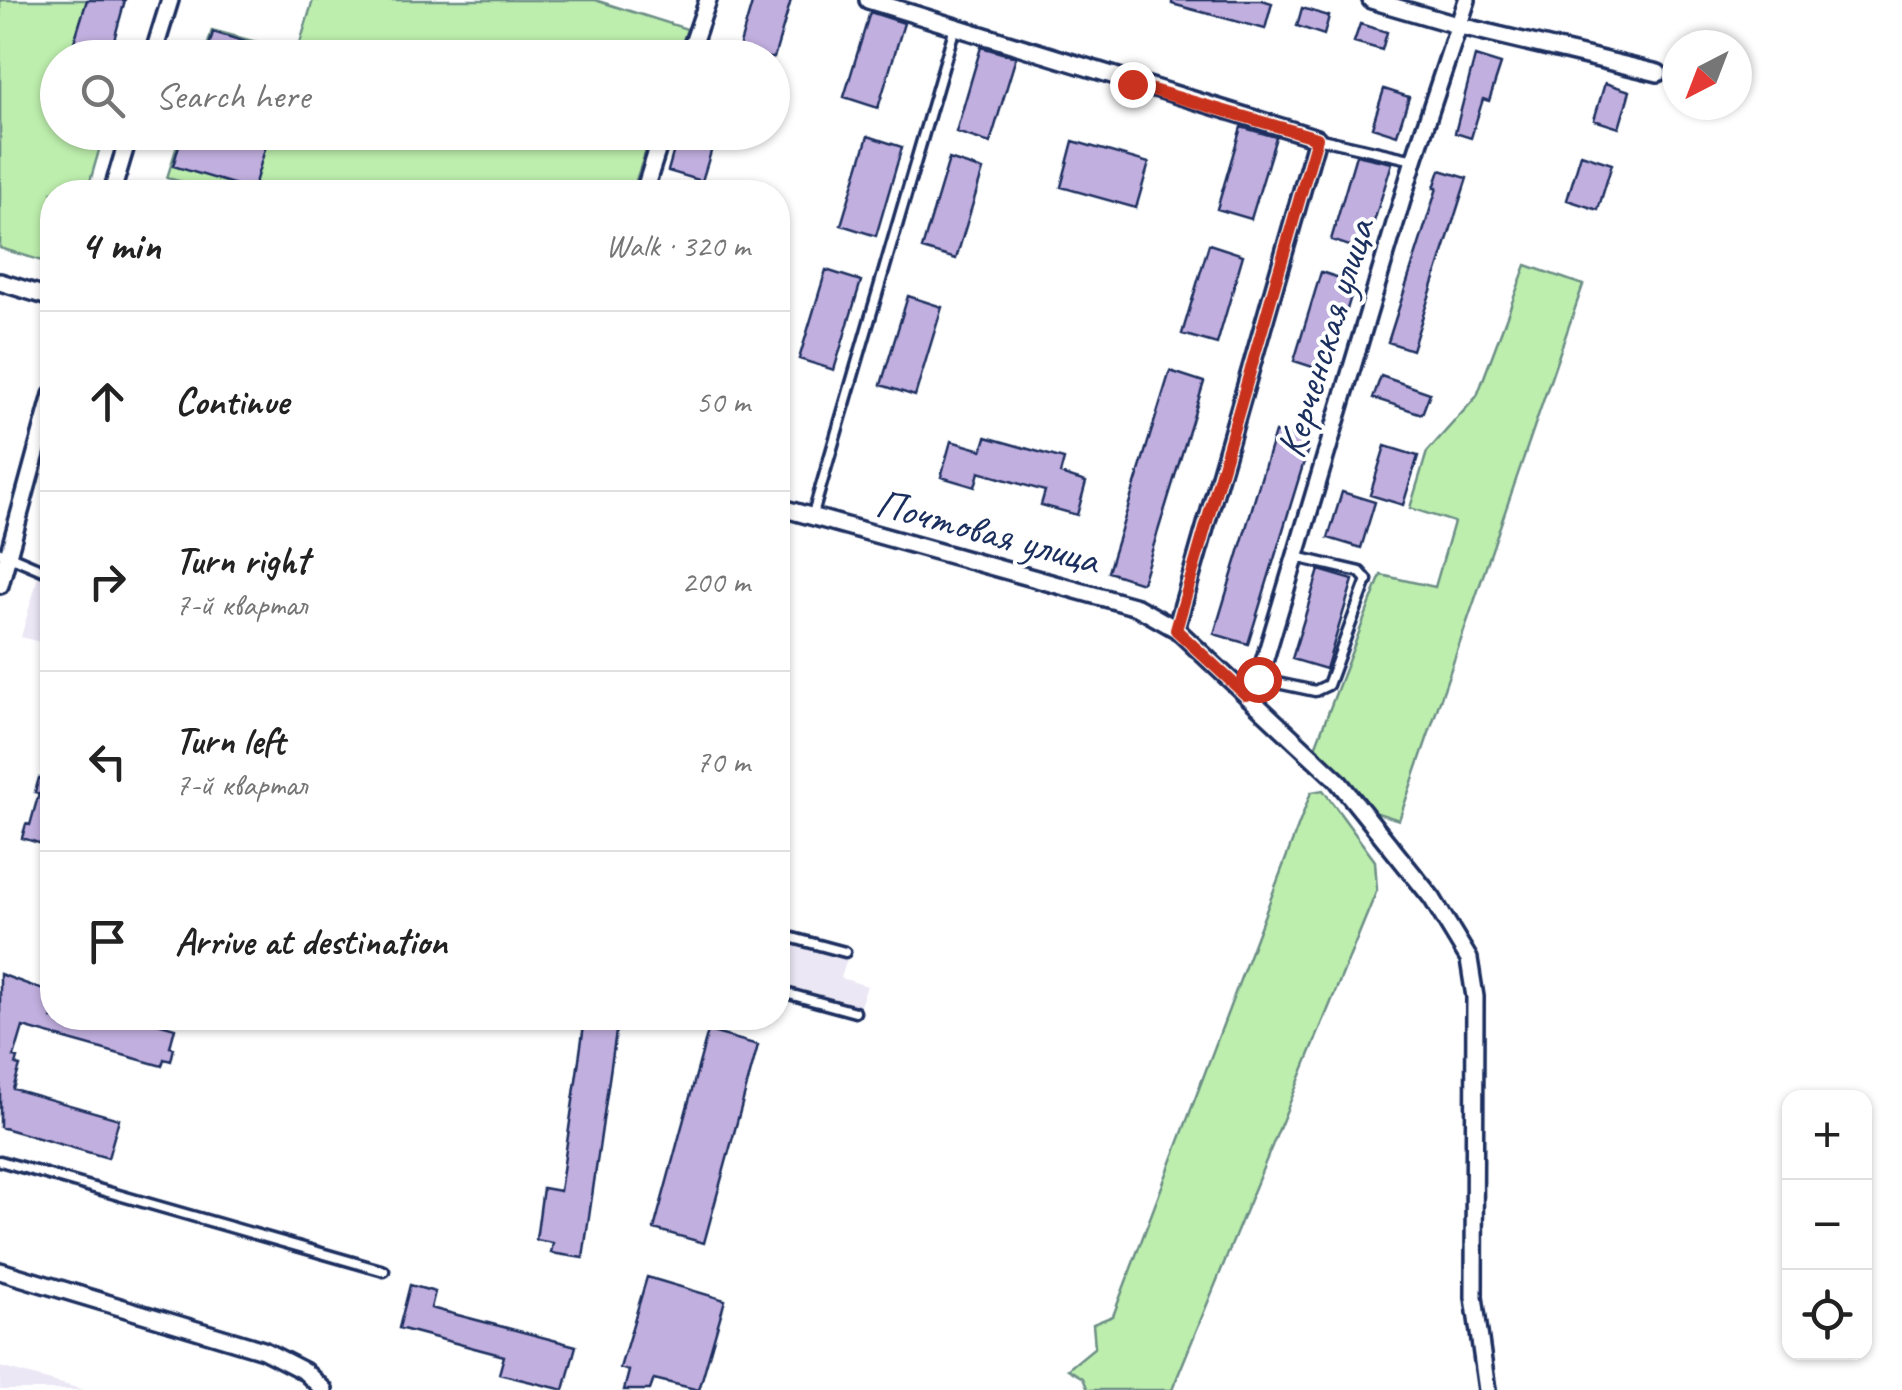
<!DOCTYPE html>
<html lang="en">
<head>
<meta charset="utf-8">
<style>
  :root { --surface:#fff; --page:#f6f6f6; --text:#222; --muted:#767676; --line:#e0e0e0 }
  body { margin:0; font-family:Caveat,sans-serif; background:var(--page); color:var(--text) }
  .controls { position:absolute; right:30px; bottom:30px; display:grid; overflow:hidden; border-radius:20px; box-shadow:0 2px 8px #0004 }
  .controls button { width:90px; height:90px; display:grid; place-items:center; padding:0; border:0; border-bottom:2px solid var(--line); background:var(--surface); color:var(--text); font:50px sans-serif }
  .compass { position:absolute; left:1662px; top:30px; width:90px; height:90px; border-radius:50%; background:var(--surface); box-shadow:0 2px 8px #0004; rotate:222deg }
  .stop { position:absolute; width:30px; height:30px; margin:-22px; border:8px solid #c8321e; border-radius:50%; background:#fff }
  .stop.end { background:#c8321e; border-color:#fff; box-shadow:0 2px 10px #0008 }
  .list { margin:0; padding:0; list-style:none }
  h2 { display:flex; justify-content:space-between; align-items:center; height:130px; margin:0; padding:0 40px; font-size:42px }
  h2 small { font-size:32px; font-weight:400; color:var(--muted) }
  .list li { display:grid; grid-template-columns:65px 1fr auto; gap:30px; align-items:center; box-sizing:border-box; height:180px; padding:0 40px; border-top:2px solid var(--line) }
  .list b { display:block; font-size:38px; white-space:nowrap }
  .list p { margin:0; font-size:32px; white-space:nowrap; color:var(--muted) }
  .list em { font-size:32px; font-style:normal; color:var(--muted) }
  .icon { flex:none; width:55px; height:55px; fill:none; stroke:currentColor; stroke-width:2; stroke-linecap:round; stroke-linejoin:round }
  .map { position:relative; flex:none; width:1902px; height:1390px; overflow:hidden }
  .search { position:absolute; background:var(--surface); box-shadow:0 2px 8px #0004; left:40px; top:40px; width:750px; height:110px; display:flex; align-items:center; gap:25px; box-sizing:border-box; padding:0 35px; border-radius:55px; color:var(--muted); font-size:38px }
  .panel { position:absolute; background:var(--surface); box-shadow:0 2px 8px #0004; left:40px; top:180px; width:750px; height:850px; border-radius:40px }
  .map>svg:first-child { display:block }
</style>
</head>
<body>
<div class="map">
<svg width="1902" height="1390" viewBox="0 0 1902 1390">
  <rect width="100%" height="100%" fill="#fff"/>
  <filter id="ink" filterUnits="userSpaceOnUse"><feTurbulence type="fractalNoise" baseFrequency=".01" numOctaves="2"/><feDisplacementMap in="SourceGraphic" scale="20" xChannelSelector="R" yChannelSelector="G"/><feConvolveMatrix kernelMatrix="1 2 1 2 8 2 1 2 1" color-interpolation-filters="sRGB"/></filter>
  <g filter="url(#ink)">
    <!-- built -->
    <path fill="#ece7f5" d="M52 528V645L21 637Z
      M778 940 847 959 841 978 867 986 860 1006 778 983Z
      M0 1367 85 1390H0Z"/>
    <!-- green -->
    <path fill="#bdeead" stroke="#6c8e86" stroke-width="2.5" d="M0 0H87L70 57 58 58V132L104 133 87 192H52V264L0 248Z
      M313 0H595L687 29 677 57 204 58 212 30 297 53Z
      M181 133H652L632 192H205L206 188 167 178Z
      M1526 265 1583 285 1399 820 1365 809 1340 771 1314 750 1381 575 1435 587 1454 522 1410 508 1427 452 1477 396Z
      M1323 790 1375 861 1377 890 1172 1390H1088L1083 1378 1068 1369 1095 1347 1093 1324 1113 1316 1311 792Z"/>
    <!-- building -->
    <path fill="#c1afdf" stroke="#1b2f5e" stroke-width="2.5" d="M87 0H125L109 58H69Z
      M753 0H791L774 58H736Z
      M1172 0H1262L1272 3 1265 29 1172 4Z
      M1302 8 1329 16 1324 35 1297 26Z
      M870 12 904 23 878 108 844 97Z
      M1360 24 1387 32 1382 50 1354 42Z
      M213 32 286 54 285 58H206Z
      M981 47 1016 57 990 143 956 132Z
      M1475 56 1501 64 1489 101 1483 99 1471 138 1455 133Z
      M1605 83 1630 91 1619 128 1594 120Z
      M1384 89 1409 97 1397 135 1372 127Z
      M1241 127 1276 137 1251 219 1217 209Z
      M183 132H270L253 190 173 166Z
      M679 132H717L702 181 668 171Z
      M868 136 902 147 876 236 841 225Z
      M1073 141 1149 163 1136 208 1061 187Z
      M1581 154 1612 164 1598 210 1567 200Z
      M1356 155 1392 163 1365 251 1331 240Z
      M949 159 983 170 956 259 922 249Z
      M1440 170 1467 178 1412 350 1388 342 1437 188H1434Z
      M1209 244 1243 255 1217 344 1182 334Z
      M826 270 861 281 834 370 799 359Z
      M1321 272 1355 283 1328 372 1294 361Z
      M908 296 942 307 915 396 881 385Z
      M1170 371 1204 382 1142 583 1108 572Z
      M1381 376 1430 393 1422 414 1373 398Z
      M1275 432 1310 442 1248 644 1214 634Z
      M986 437 1064 459 1060 474 1086 482 1077 515 1041 505 1045 491 979 472 975 487 941 477 951 441 982 450Z
      M1385 446 1418 456 1403 505 1370 495Z
      M1342 492 1375 502 1361 548 1328 538Z
      M1319 570 1353 580 1326 669 1292 659Z
      M48 760 52 761V847L22 838 26 824 30 825 39 793 35 792 39 778 43 779Z
      M0 974 52 993V1018H140L175 1028 170 1047 174 1048 171 1061 164 1059 162 1066 23 1027 14 1057 18 1058 16 1065 20 1066 13 1089 119 1119 108 1158 0 1127Z
      M585 1018H618L583 1258 551 1253 553 1243 536 1240 543 1188 560 1191Z
      M708 1031 758 1045 704 1243 654 1229Z
      M647 1277 725 1300 699 1390 654 1379 650 1390H624L629 1371 620 1368Z
      M410 1285 435 1292 431 1308 576 1346 564 1390 499 1374 504 1356 399 1328Z"/>
    <g fill="none" stroke-linecap="round" stroke-linejoin="round">
      <defs>
        <path id="lane" d="M1317 138 1414 160
          M812 517 955 27
          M0 552 52 574
          M1258 679 1315 691 1328 685 1367 580 1360 572 1296 557
          M778 934 845 952
          M778 991 855 1012
          M0 1161 384 1271"/>
        <path id="street" d="M868 0 1317 138 1176 629
          M1371 0 1460 26 1658 73
          M152 58 170 0
          M688 58 708 0
          M112 192 130 132
          M644 192 663 132
          M0 282 52 298
          M778 507 1137 607 1176 629 1337 780 1432 898 1469 959 1475 997 1474 1297 1487 1390
          M0 585 52 395
          M1246 695 1264 662 1414 160 1467 0
          M0 1271 263 1350 304 1371 324 1390"/>
      </defs>
      <!-- lane casing -->
      <use href="#lane" stroke="#1b2f5e" stroke-width="15"/>
      <!-- street casing -->
      <use href="#street" stroke="#1b2f5e" stroke-width="22"/>
      <!-- lane -->
      <use href="#lane" stroke="#fff" stroke-width="8"/>
      <!-- street -->
      <use href="#street" stroke="#fff" stroke-width="15"/>
    </g>
  </g>
  <g fill="none" stroke-linecap="round" stroke-linejoin="round" filter="url(#ink)">
    <!-- route -->
    <path stroke="#c8321e" stroke-width="12" d="M1132 84 1317 138 1176 630 1246 695 1258 679"/>
  </g>
  <g text-anchor="middle" stroke-width="8" stroke-linejoin="round" paint-order="stroke">
    <!-- street labels -->
    <g font-size="42" fill="#1b2f5e" stroke="#fff">
      <text transform="translate(1324 338) rotate(-73)" y="15">Керченская улица</text>
      <text transform="translate(988 530) rotate(15)" y="15">Почтовая улица</text>
    </g>
  </g>
</svg>
<div class="controls">
<button>+</button>
<button>−</button>
<button><svg class="icon" aria-label="locate" viewBox="0 0 24 24"><circle cx="12" cy="12" r="6"/><path d="M12 2v4M12 18v4M2 12h4M18 12h4"/></svg></button>
</div>
<svg class="compass" viewBox="-18 -18 36 36"><path d="M0-13l5 13h-10z" fill="#e53935"/><path d="M0 13l5-13h-10z" fill="#767676"/></svg>
<div class="stop" style="left:1258px;top:679px"></div>
<div class="stop end" style="left:1132px;top:84px"></div>
<div class="search"><svg class="icon" aria-label="search" viewBox="0 0 24 24"><circle cx="10" cy="10" r="6"/><path d="M15 15l6 6"/></svg>Search here</div>
<section class="panel">
<h2>4 min<small>Walk · 320 m</small></h2>
<ul class="list">
<li><svg class="icon" aria-label="ahead" viewBox="0 0 24 24"><path d="M12 20V5M6 11l6-6 6 6"/></svg><div><b>Continue</b></div><em>50 m</em></li>
<li><svg class="icon" aria-label="right" viewBox="0 0 24 24"><path d="M7 20v-9h11M14 6l5 5-5 5"/></svg><div><b>Turn right</b><p>7-й квартал</p></div><em>200 m</em></li>
<li><svg class="icon" aria-label="left" viewBox="0 0 24 24"><path d="M17 20v-9H6M10 6l-5 5 5 5"/></svg><div><b>Turn left</b><p>7-й квартал</p></div><em>70 m</em></li>
<li><svg class="icon" aria-label="arrive" viewBox="0 0 24 24"><path d="M6 21V4h12l-3 4 3 4H6"/></svg><div><b>Arrive at destination</b></div></li>
</ul>
</section>
</div>
</body>
</html>
